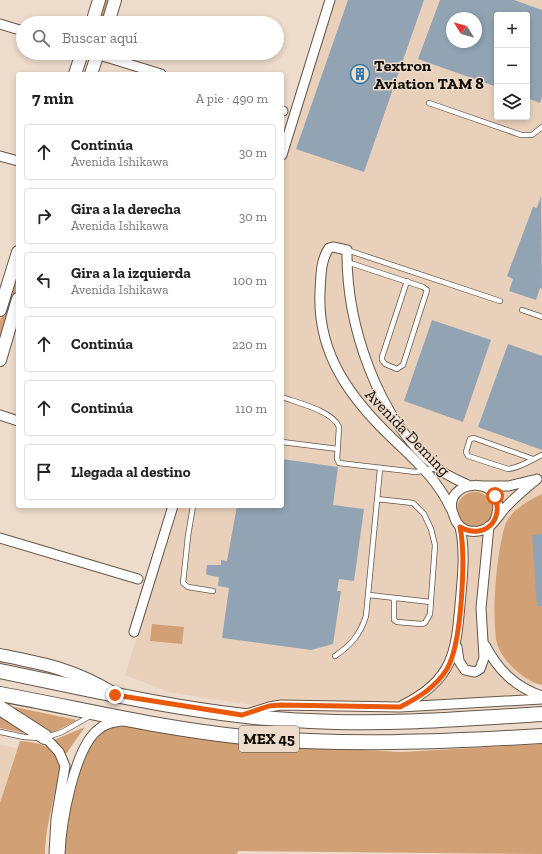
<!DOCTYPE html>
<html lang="es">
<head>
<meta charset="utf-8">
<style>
  :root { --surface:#fff; --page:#f6f6f6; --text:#222; --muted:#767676; --line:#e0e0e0 }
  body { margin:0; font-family:"Zilla Slab",serif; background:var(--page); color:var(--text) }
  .controls { position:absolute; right:12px; top:12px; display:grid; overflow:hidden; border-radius:4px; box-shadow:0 2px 6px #0003 }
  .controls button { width:36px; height:36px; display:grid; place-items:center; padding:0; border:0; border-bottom:1px solid var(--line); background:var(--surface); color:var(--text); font:20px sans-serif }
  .compass { position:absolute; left:446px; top:12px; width:36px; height:36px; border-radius:50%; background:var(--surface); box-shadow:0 2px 6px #0003; rotate:307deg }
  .stop { position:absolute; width:12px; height:12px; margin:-9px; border:3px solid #ea580c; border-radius:50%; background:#fff }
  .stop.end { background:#ea580c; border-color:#fff; box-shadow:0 1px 4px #0008 }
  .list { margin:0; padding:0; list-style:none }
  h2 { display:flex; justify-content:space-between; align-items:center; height:52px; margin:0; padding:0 16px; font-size:17px }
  h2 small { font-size:13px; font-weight:400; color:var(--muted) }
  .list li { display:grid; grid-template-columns:26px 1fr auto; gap:12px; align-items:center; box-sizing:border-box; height:56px; margin:0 8px 8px; padding:0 8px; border:1px solid var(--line); border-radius:4px }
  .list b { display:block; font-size:15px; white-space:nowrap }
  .list p { margin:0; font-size:13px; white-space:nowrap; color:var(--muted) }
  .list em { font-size:13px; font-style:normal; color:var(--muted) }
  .icon { flex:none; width:22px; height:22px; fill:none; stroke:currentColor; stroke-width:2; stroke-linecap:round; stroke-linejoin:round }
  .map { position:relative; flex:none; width:542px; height:854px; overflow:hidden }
  .search { position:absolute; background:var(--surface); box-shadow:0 2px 6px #0003; left:16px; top:16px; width:268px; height:44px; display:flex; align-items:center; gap:10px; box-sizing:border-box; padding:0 14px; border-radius:22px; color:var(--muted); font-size:15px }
  .panel { position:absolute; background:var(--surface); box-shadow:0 2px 6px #0003; left:16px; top:72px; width:268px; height:436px; border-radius:4px }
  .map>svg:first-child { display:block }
</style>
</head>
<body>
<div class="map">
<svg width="542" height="854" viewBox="0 0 542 854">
  <rect width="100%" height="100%" fill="#eddbcb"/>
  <!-- built -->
  <path fill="#e9d0bb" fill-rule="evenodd" d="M334 0H542V494L523 505 501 539 497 567 494 625 498 649 517 672 535 684 537 697 251 705 169 692 125 675 178 506H282V168ZM497 15H527V117H497ZM452 18H476V42H452Z
    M0 745 17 748 0 803Z"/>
  <!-- green -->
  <path fill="#d1a175" d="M104 0H110L103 23H96Z
    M18 263V289L16 295 9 292Z
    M6 301 12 303 0 342V321Z
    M457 510a18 18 0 1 1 36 0a18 18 0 1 1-36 0Z
    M542 494V685C526 682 506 664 499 649 489 630 497 537 508 519 516 507 530 500 542 494Z
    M152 624 184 627 182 644 150 641Z
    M0 704 77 720 54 732 45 734Z
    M0 712 29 734 0 728Z
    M85 727 66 754 54 740Z
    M114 727H133L251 744 402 752 542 744V854L238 851 237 854H65C65 830 80 752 97 736 101 732 109 730 114 727Z
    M20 741C37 742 62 747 61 769 61 779 56 787 54 796 50 815 45 835 45 854H0V803Z"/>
  <!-- building -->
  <path fill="#92a4b3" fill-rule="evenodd" d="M348 0H424L364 172 296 149Z
    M440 0H514L542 10V97L540 103 527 98V15H497V87L418 59ZM452 18H476V42H452Z
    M541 196 542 289 540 288 536 300 509 291 513 279 507 276 533 207 537 208Z
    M432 320 491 340 463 422 404 401Z
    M508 344 542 356V450L478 427Z
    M282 459 338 467 333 505 364 509 354 581 339 579 337 591H341L333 644 311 650 222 638 229 588 218 586 219 577 207 575 206 572 207 565H221V560L227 561 237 506H282Z
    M542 534V606H537L532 535Z"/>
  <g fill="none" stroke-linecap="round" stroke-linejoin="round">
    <defs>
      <path id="lane" d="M429 103 521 135H532L542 127
        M347 250 500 301
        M347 262 423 287 427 290 403 365 397 369 385 364 382 360V357L407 281
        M522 310 542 317
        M282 397C298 403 333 411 339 427L337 459 339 463 416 472 437 468
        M282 442 338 449
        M533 459 474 438 470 439 466 452 468 456 508 469C520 468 531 460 542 455
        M377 499 413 503 424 514 431 529 435 545 430 614 425 623 421 624 397 622 394 620V598
        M193 506 188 536 183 583 188 587 213 591
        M369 595 431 602
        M335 656C351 645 360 635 366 616L380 469
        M0 732 24 737 40 738
        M47 737 62 732 92 715"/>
      <path id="street" d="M0 24 23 31
        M93 53 161 74
        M282 111H283
        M282 155 330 0
        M0 156 18 161
        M0 415 18 421
        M483 486H509L533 480
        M451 509C438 480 416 461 393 439 351 399 317 354 320 292 321 278 320 261 329 248L333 247 347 250C346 324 377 418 436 467 445 475 457 480 468 485
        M495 520C513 472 437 477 454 516 456 523 461 529 469 531 476 532 483 531 489 527 495 522 500 514 505 508 515 497 526 488 537 479
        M0 538 138 579
        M134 632 173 506
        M485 645C498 670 515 687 542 696
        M457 647 459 661 465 670 475 672 480 669 484 658 481 608 489 526
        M403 705C457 678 456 648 461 594 463 571 465 549 460 527
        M247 714 269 707 281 705 400 707 542 699
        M45 737 59 752 65 766 56 819 54 854
        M60 854C61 824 74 747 99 729 106 723 114 722 122 721"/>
      <path id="secondary" d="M92 23 99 0
        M108 23 115 0
        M75 74 82 53
        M91 74 98 53
        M0 310 18 252
        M0 360 18 299
        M0 655C45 664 73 669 113 693"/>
      <path id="primary" d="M0 671C102 692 205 717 310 721 387 725 465 719 542 714
        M0 694C81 709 162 729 244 737 343 746 442 742 542 736
        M0 708 45 737"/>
    </defs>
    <!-- lane casing -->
    <use href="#lane" stroke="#665648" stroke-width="6"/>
    <!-- street casing -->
    <use href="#street" stroke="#665648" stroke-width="11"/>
    <!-- secondary casing -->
    <use href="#secondary" stroke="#665648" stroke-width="14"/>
    <!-- primary casing -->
    <use href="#primary" stroke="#665648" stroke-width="16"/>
    <!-- lane -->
    <use href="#lane" stroke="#fff" stroke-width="4.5"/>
    <!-- street -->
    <use href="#street" stroke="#fff" stroke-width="9"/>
    <!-- secondary -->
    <use href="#secondary" stroke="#fff" stroke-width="12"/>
    <!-- primary -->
    <use href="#primary" stroke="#fff" stroke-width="14"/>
  </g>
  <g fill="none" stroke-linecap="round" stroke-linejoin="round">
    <!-- route -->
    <path stroke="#ea580c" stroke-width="5" d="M115 695 242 715 269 706 281 705 400 707C418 698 436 687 447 669 462 643 466 556 460 527 484 540 504 521 495 496"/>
  </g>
  <!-- icons -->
  <defs>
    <symbol id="building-ring" viewBox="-11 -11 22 22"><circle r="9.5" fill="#eddbcb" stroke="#3077ab" stroke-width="1.5"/><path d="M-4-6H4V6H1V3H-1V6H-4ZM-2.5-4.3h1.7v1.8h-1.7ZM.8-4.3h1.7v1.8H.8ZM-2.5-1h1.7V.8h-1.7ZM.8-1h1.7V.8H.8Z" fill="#3077ab"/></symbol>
  </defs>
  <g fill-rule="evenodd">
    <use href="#building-ring" x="349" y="63" width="22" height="22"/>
  </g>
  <g text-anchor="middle" stroke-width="3" stroke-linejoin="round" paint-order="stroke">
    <!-- shield labels -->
    <rect fill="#eddbcb" stroke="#534941" stroke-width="1" x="239" y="726" width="60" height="26" rx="3"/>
    <g font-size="15" font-weight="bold" fill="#110b06">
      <text x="269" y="744">MEX 45</text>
    </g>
    <!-- poi labels -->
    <g font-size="16" font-weight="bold" fill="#110b06" stroke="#eddbcb" text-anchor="start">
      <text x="374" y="71">Textron<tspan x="374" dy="18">Aviation TAM 8</tspan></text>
    </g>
    <!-- street labels -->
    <g font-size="16" fill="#110b06" stroke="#eddbcb">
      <text transform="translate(408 432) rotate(46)" y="6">Avenida Deming</text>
    </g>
  </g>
</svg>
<div class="controls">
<button>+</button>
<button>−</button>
<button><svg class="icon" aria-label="layers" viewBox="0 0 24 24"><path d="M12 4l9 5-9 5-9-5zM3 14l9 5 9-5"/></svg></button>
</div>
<svg class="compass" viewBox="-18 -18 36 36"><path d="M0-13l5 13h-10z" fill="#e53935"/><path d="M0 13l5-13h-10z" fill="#767676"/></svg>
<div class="stop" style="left:495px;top:496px"></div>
<div class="stop end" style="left:115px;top:695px"></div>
<div class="search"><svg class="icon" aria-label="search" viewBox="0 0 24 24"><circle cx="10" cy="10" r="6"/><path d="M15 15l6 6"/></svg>Buscar aquí</div>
<section class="panel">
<h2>7 min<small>A pie · 490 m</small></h2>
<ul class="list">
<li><svg class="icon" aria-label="ahead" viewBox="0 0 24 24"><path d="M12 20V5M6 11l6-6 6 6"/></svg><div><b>Continúa</b><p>Avenida Ishikawa</p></div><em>30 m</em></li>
<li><svg class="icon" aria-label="right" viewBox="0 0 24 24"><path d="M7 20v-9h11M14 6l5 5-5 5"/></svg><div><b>Gira a la derecha</b><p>Avenida Ishikawa</p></div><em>30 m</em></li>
<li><svg class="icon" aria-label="left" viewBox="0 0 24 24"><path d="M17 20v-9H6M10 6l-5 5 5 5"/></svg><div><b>Gira a la izquierda</b><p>Avenida Ishikawa</p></div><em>100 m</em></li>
<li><svg class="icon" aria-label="ahead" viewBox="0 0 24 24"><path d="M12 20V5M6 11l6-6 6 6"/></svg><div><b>Continúa</b></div><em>220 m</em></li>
<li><svg class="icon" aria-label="ahead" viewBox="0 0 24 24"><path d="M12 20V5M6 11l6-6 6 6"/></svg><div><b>Continúa</b></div><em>110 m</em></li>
<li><svg class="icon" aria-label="arrive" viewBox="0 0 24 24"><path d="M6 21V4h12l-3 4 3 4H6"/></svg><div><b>Llegada al destino</b></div></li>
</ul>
</section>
</div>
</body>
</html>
